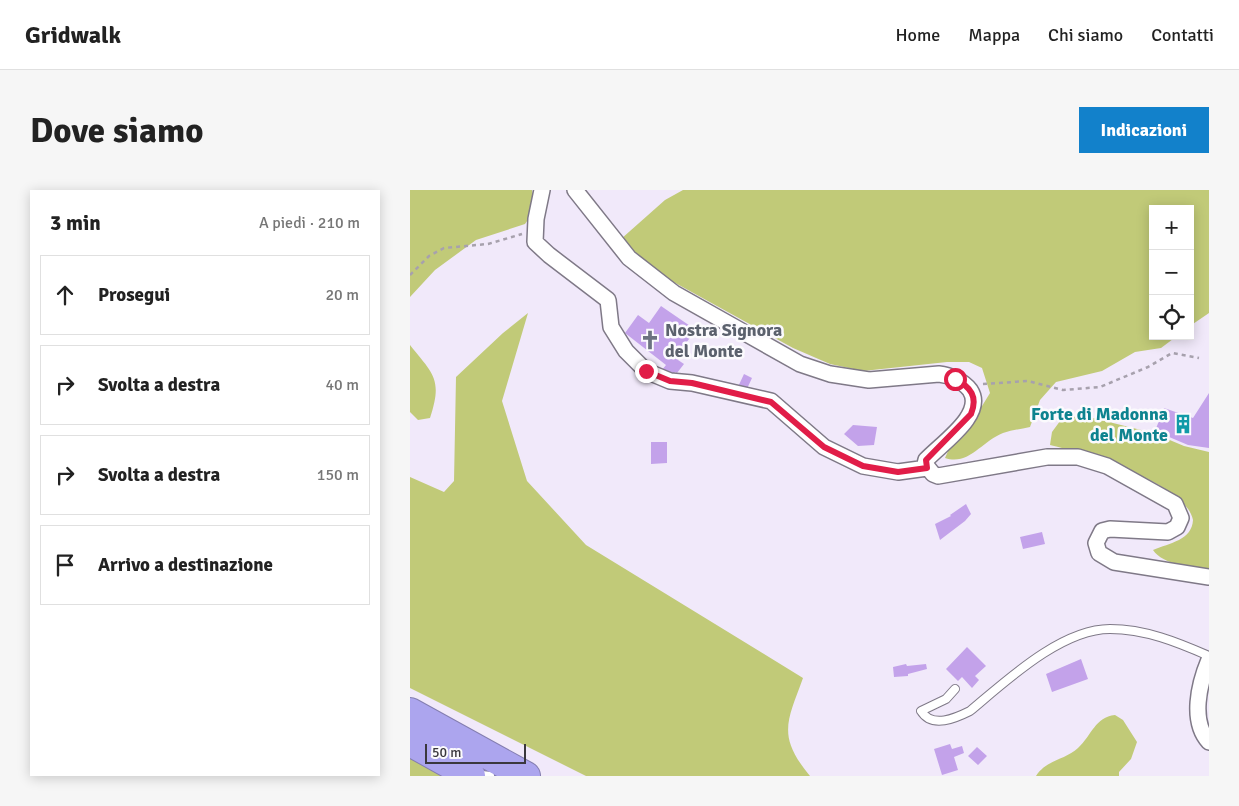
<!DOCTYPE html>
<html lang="it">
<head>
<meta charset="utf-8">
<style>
  :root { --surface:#fff; --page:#f6f6f6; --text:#222; --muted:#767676; --line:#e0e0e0; --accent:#1281cb }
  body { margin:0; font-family:Signika,sans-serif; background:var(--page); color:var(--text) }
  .controls { position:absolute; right:15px; top:15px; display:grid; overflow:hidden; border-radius:0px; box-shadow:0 2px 12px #0003 }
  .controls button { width:45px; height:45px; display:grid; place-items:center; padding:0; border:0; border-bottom:1px solid var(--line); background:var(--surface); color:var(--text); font:25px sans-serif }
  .scale { position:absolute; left:15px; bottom:12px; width:101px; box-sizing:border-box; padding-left:5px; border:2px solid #3a373d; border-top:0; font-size:14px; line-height:18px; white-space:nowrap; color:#3a373d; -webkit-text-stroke:4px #fbfafd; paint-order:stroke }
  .stop { position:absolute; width:15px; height:15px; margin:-11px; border:4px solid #e11d48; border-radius:50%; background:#fff }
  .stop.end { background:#e11d48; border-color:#fff; box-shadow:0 1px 5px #0008 }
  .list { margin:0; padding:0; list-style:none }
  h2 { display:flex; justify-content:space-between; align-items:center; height:65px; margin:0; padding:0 20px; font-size:21px }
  h2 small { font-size:16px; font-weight:400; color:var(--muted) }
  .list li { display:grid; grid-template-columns:32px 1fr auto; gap:15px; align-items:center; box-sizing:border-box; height:80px; margin:0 10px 10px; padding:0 10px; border:1px solid var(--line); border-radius:0px }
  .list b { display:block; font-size:19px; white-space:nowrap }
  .list em { font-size:16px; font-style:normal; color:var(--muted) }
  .icon { flex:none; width:28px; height:28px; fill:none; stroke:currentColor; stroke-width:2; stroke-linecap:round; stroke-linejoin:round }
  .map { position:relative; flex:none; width:799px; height:586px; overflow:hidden; border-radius:0px }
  header { display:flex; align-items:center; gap:30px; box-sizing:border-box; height:70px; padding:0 25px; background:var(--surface); border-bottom:1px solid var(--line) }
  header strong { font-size:24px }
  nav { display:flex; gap:28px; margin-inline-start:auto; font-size:18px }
  .intro { display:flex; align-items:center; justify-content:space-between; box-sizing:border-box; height:120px; padding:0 30px }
  h1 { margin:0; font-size:35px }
  .button { padding:12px 22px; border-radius:0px; background:var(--accent); color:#fff; font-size:18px; font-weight:700 }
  main { display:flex; gap:30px; padding:0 30px }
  aside { flex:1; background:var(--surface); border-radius:0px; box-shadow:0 2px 12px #0003 }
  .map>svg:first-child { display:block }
</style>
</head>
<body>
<header>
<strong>Gridwalk</strong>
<nav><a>Home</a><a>Mappa</a><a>Chi siamo</a><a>Contatti</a></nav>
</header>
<div class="intro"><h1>Dove siamo</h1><a class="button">Indicazioni</a></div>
<main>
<aside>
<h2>3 min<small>A piedi · 210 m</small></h2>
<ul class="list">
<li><svg class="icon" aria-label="ahead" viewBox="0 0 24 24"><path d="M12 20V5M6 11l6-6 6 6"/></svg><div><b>Prosegui</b></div><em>20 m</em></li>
<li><svg class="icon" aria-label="right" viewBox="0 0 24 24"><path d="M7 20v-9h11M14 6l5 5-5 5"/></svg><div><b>Svolta a destra</b></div><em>40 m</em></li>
<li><svg class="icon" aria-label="right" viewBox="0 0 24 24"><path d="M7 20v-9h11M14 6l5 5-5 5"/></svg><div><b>Svolta a destra</b></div><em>150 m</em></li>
<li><svg class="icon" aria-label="arrive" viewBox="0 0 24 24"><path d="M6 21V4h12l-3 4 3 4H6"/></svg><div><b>Arrivo a destinazione</b></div></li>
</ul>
</aside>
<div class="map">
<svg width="799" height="586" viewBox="0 0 799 586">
  <rect width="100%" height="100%" fill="#f1e9fa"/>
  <!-- green -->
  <path fill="#c1ca78" d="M0 0H122C125 12 123 24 115 34L66 50 25 80 0 107Z
    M273 0H799V123L780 136V19H743V146H767L751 158 725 162 692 181 646 192 630 210 620 237C611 239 602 240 593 243 572 251 559 276 535 268L539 259 553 247 580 203 572 178 559 172H537L453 181 420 174 383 158 249 84 211 49 255 10Z
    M118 123 92 211 117 291 176 355 393 488C377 532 367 546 400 586H176L0 498V287L34 302 44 291 46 187 93 143Z
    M0 155C23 184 33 189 20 228L8 230 0 222Z
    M675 226 743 243 774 256 799 262V380C782 377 753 375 743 360 760 353 782 350 783 330 776 293 674 263 640 255L642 242 653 227Z
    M705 525 713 530 727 552 721 569 709 582V586H626C636 570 655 570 668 558 682 545 685 527 705 525Z
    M0 566 38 586H0Z"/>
  <!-- building -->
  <path fill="#c3a2ea" d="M251 116 286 140 269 162 272 164 268 170 274 174 267 183 265 182 263 185 252 180 256 175 215 143 228 125 239 133Z
    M334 184 342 188 335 203 327 199Z
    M799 203V258L778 255 745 241 754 218 783 228Z
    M443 235 467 237 464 255 448 256 434 244Z
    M241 252H257V273L241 274Z
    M556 314 561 324 555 331 530 350 525 334 541 326 540 325Z
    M632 342 635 354 613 359 610 347Z
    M557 457 576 476 565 486 569 490 562 498 552 487 548 491 536 479Z
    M671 469 678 489 642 502 636 484Z
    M496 474 497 476 516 474 517 479 498 484V486L484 487 483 477Z
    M540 554 542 559 552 556 554 563 544 567 548 580 532 585 524 559Z
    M567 557 577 566 568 575 558 566Z"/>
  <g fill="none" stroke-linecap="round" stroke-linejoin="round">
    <defs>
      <path id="lane" d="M545 499 536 509 511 521C522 539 546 528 560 521 596 491 651 439 700 439 735 439 767 452 799 466
        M64 584 80 586"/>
      <path id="street" d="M132 0 126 29 125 52 139 65 198 110 201 137 216 161 236 181 260 191 282 193 361 211 414 257 453 276 488 282 517 278
        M165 0 219 68 264 103 390 174 420 184 459 190 529 184C540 185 553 191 560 200 576 224 532 253 516 270L515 274 523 284 528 286 637 267H668L697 276 765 314 771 328 767 337 758 342 700 339 692 341 686 353 689 363 704 372 799 387
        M799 470C789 494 780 531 799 552"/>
      <path id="highway" d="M0 522 116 586
        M0 552 61 586"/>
    </defs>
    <!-- lane casing -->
    <use href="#lane" stroke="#7f7987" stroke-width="10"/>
    <!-- street casing -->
    <use href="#street" stroke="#7f7987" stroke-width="18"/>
    <!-- highway casing -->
    <use href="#highway" stroke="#847eb0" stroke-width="30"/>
    <!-- path -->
    <path stroke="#a7a1ad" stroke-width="2.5" stroke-dasharray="4 4" stroke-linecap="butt" d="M0 85 19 66 34 58 78 54 112 44
      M573 194 618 191 653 200 690 197 738 177 762 163 789 168"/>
    <!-- lane -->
    <use href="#lane" stroke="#fff" stroke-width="8"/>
    <!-- street -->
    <use href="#street" stroke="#fff" stroke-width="15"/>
    <!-- highway -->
    <use href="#highway" stroke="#aca5ee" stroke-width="28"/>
  </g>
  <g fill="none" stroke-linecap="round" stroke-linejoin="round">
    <!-- route -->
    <path stroke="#e11d48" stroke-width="6" d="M236 181 260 191 282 193 361 212 414 257 453 276 488 282 517 278 516 270 561 224C568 207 561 197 545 189"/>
  </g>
  <!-- icons -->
  <defs>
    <symbol id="church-bare" viewBox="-9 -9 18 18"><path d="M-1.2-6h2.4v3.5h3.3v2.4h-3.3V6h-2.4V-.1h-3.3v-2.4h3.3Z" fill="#6b7280" stroke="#fbfafd" stroke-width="2.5" paint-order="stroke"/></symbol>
    <symbol id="building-bare" viewBox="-9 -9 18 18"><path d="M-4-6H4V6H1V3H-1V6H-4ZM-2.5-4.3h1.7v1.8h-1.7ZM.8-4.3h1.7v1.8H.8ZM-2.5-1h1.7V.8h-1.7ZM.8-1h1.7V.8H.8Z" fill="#0f9aa8" stroke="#fbfafd" stroke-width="2.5" paint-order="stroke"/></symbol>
  </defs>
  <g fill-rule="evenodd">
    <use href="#church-bare" x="226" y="136" width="28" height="28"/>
    <use href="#building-bare" x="759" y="220" width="28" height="28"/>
  </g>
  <g text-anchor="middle" stroke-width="5" stroke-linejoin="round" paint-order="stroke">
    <!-- worship labels -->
    <g font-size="18" font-weight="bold" fill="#5b616d" stroke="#fbfafd" text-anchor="start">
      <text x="255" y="146">Nostra Signora<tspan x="255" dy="21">del Monte</tspan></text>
    </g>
    <!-- culture labels -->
    <g font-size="18" font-weight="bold" fill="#0d838f" stroke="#fbfafd" text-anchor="end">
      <text x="758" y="230">Forte di Madonna<tspan x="758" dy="21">del Monte</tspan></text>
    </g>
  </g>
</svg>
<div class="controls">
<button>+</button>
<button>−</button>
<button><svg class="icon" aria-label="locate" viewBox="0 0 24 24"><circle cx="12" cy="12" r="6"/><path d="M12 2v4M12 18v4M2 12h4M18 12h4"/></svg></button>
</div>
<div class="scale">50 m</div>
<div class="stop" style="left:545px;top:189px"></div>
<div class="stop end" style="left:236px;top:181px"></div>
</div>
</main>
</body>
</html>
